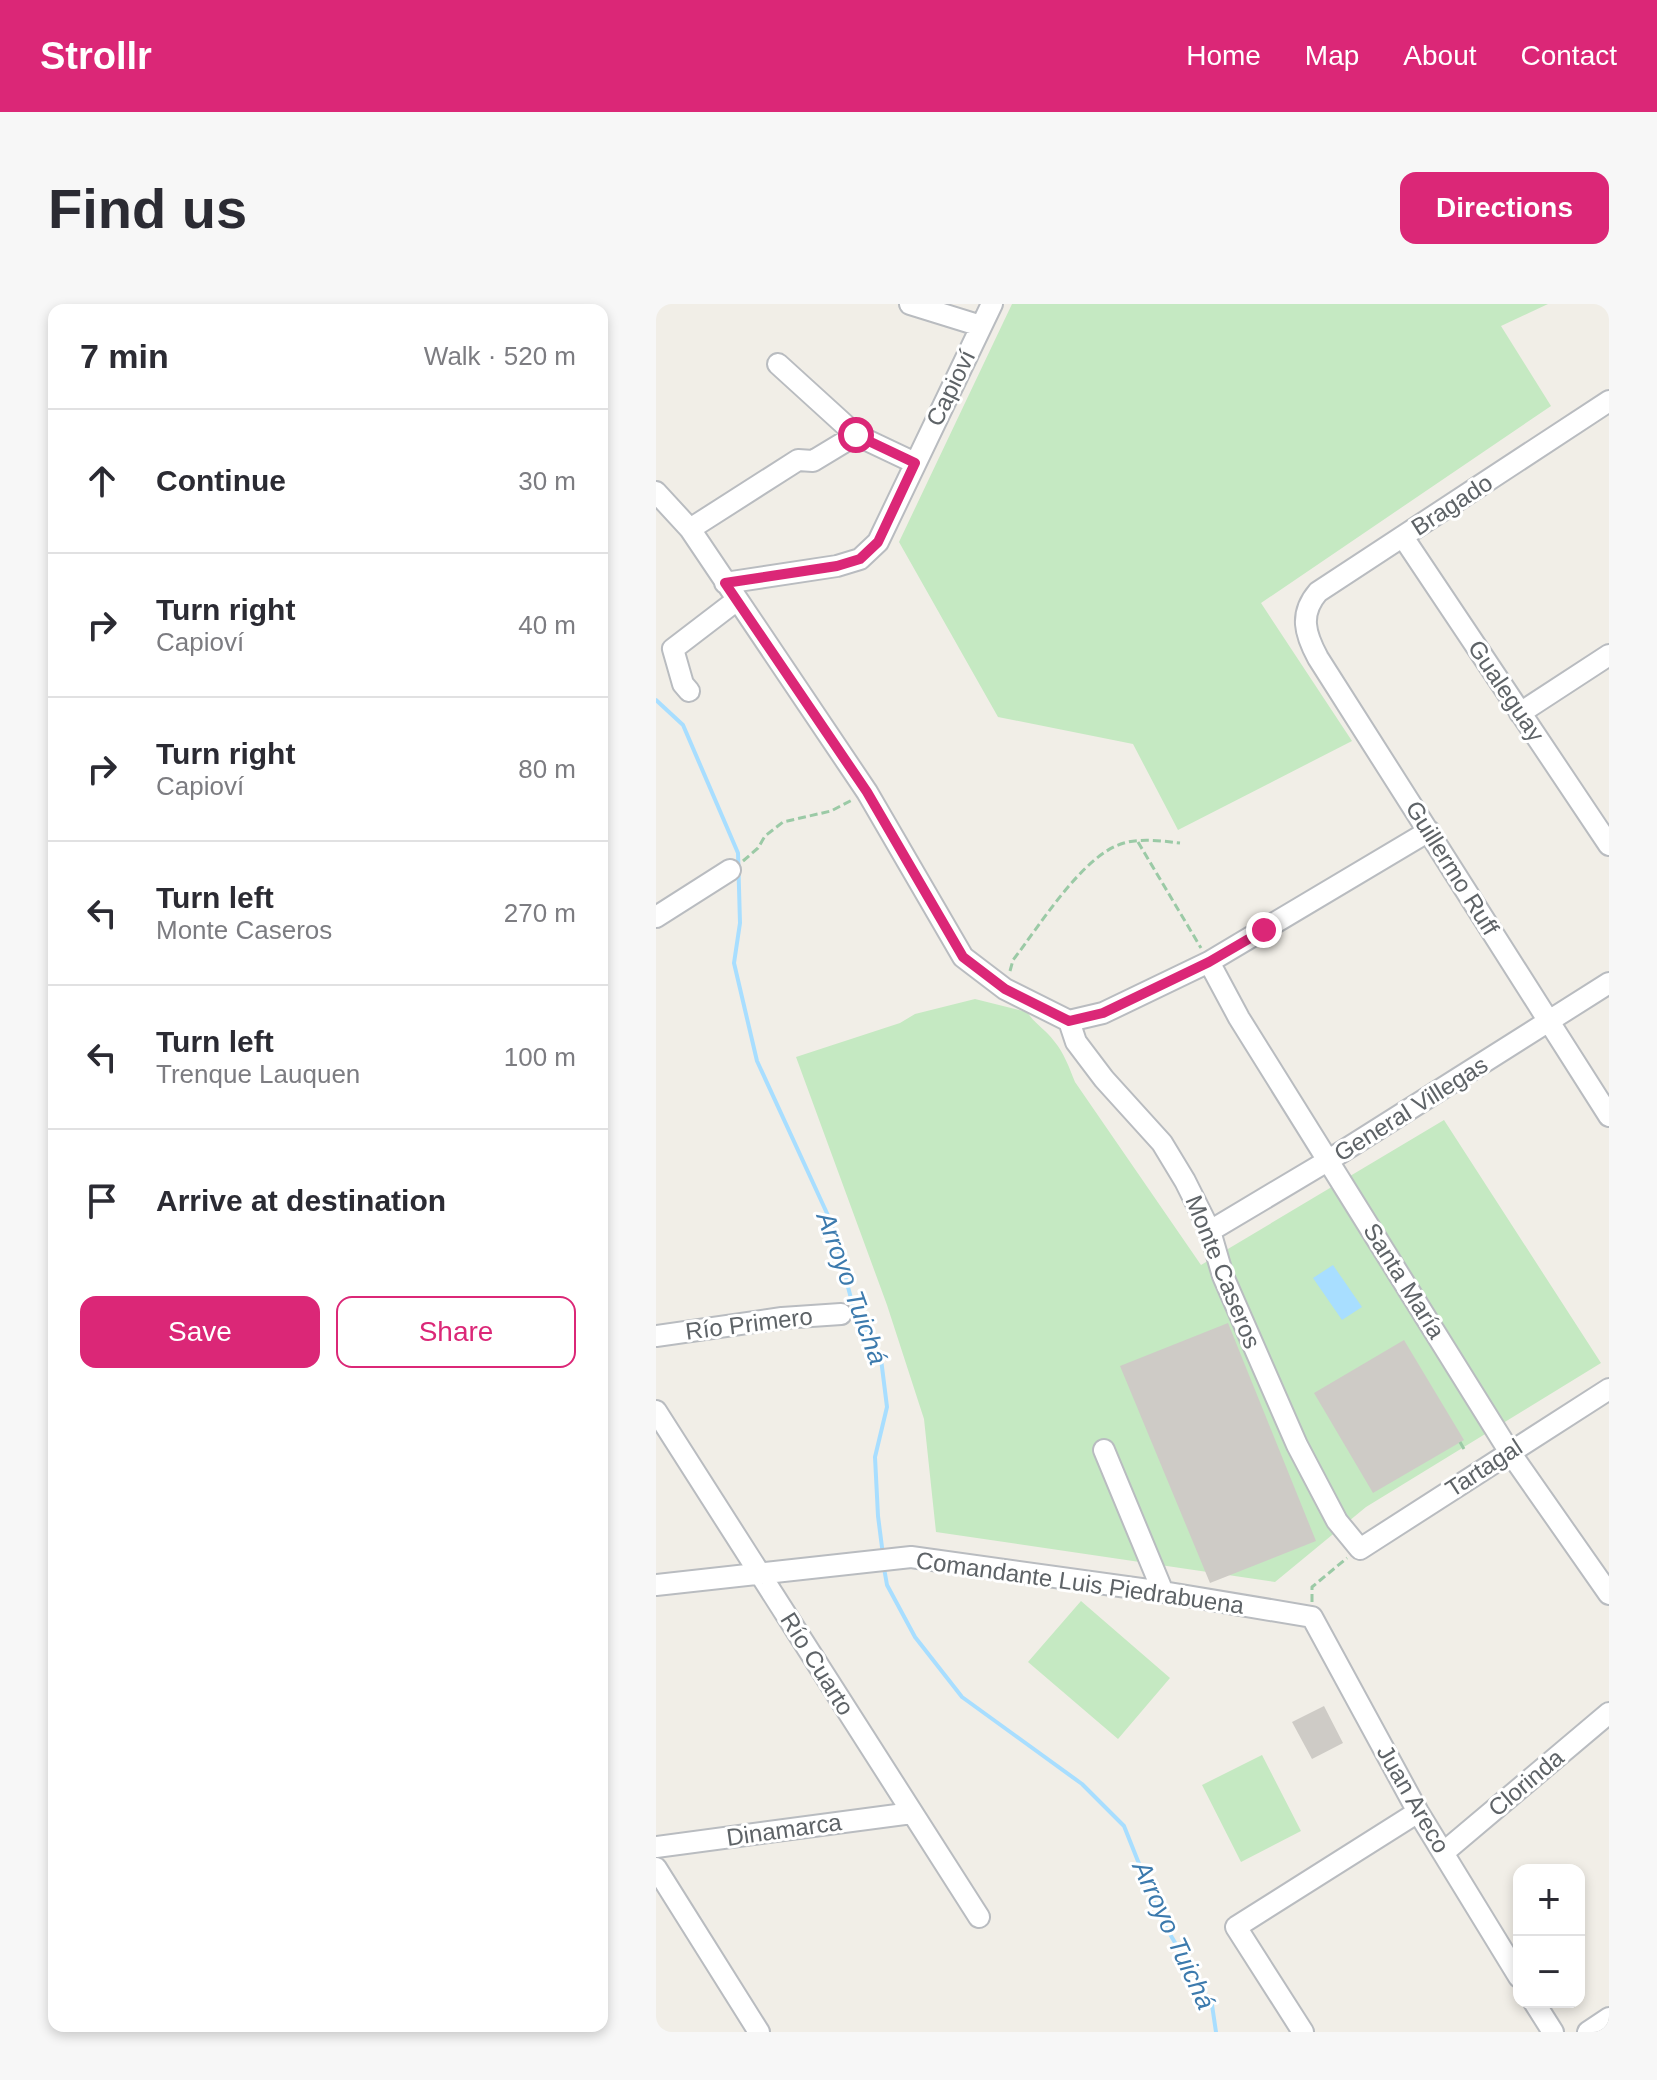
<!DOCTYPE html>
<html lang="en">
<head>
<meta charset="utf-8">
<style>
  :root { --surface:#fff; --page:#f7f7f7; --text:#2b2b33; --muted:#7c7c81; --line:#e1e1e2; --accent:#db2777 }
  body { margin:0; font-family:Arial,sans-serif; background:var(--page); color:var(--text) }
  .controls { position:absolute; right:24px; bottom:24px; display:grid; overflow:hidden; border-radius:16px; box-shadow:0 4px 12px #0003 }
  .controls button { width:72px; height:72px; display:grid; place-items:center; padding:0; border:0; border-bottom:2px solid var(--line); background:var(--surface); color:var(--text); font:40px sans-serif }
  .stop { position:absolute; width:24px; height:24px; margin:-18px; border:6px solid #db2777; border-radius:50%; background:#fff }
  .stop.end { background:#db2777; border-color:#fff; box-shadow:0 2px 8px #0008 }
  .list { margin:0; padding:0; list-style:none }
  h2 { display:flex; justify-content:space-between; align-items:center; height:104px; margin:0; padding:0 32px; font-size:34px }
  h2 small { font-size:26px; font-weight:400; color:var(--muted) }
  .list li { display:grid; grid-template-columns:52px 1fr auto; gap:24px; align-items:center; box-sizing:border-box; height:144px; padding:0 32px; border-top:2px solid var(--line) }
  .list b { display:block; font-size:30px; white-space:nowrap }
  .list p { margin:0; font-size:26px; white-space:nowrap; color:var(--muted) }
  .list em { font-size:26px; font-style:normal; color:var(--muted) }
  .actions { display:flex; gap:16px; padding:24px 32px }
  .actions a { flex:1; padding:18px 0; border:2px solid var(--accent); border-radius:16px; text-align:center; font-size:28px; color:var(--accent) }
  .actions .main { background:var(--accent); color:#fff }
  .icon { flex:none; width:44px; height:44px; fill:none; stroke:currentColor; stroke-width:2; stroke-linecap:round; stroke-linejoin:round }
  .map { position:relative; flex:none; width:953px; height:1728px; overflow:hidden; border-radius:16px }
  header { display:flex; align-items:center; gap:48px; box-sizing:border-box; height:112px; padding:0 40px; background:var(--accent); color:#fff }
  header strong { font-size:38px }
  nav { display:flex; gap:44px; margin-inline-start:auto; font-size:28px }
  .intro { display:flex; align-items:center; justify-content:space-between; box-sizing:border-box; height:192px; padding:0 48px }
  h1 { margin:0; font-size:56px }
  .button { padding:20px 36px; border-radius:16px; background:var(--accent); color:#fff; font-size:28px; font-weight:700 }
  main { display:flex; gap:48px; padding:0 48px }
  aside { flex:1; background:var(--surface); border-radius:16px; box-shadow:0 4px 12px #0003 }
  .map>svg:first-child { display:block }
</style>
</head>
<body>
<header>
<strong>Strollr</strong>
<nav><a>Home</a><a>Map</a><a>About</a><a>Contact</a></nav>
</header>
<div class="intro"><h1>Find us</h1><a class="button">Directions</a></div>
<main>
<aside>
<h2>7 min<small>Walk · 520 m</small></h2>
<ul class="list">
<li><svg class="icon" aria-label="ahead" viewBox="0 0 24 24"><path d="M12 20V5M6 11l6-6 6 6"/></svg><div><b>Continue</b></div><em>30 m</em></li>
<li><svg class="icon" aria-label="right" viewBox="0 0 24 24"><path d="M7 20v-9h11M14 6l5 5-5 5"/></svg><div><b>Turn right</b><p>Capioví</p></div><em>40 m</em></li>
<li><svg class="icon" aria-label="right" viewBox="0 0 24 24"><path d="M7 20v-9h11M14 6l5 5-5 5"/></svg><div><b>Turn right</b><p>Capioví</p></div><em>80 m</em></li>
<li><svg class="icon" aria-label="left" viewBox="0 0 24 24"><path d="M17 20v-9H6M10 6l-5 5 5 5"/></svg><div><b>Turn left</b><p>Monte Caseros</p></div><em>270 m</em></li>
<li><svg class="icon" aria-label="left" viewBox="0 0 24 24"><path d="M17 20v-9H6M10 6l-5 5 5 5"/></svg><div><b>Turn left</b><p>Trenque Lauquen</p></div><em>100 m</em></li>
<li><svg class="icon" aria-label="arrive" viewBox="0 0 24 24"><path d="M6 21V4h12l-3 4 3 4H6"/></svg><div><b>Arrive at destination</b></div></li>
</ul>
<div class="actions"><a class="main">Save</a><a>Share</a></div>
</aside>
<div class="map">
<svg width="953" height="1728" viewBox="0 0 953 1728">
  <rect width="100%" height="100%" fill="#f1eee7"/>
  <!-- green -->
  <path fill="#c5e9c2" d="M356 0H892L845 22 895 102 605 299 696 437 522 526 477 440 342 413 243 238Z
    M319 695 371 708C379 720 390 726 398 737 408 749 413 763 419 778L545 961 788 816 945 1059 710 1203 619 1278 280 1228 268 1115 231 1001 140 753 244 719 259 710Z
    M425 1297 514 1374 462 1435 372 1358Z
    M606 1451 645 1527 585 1558 546 1481Z"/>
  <!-- water -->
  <path fill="#a8deff" d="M677 961 706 1003 686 1016 657 974Z"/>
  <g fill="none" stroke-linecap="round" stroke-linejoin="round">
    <!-- stream -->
    <path stroke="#a8deff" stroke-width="4" d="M0 396 27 421 82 549 84 619 78 659 101 757 175 918 197 1002 225 1055 231 1103 219 1153 222 1212 227 1251
      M228 1264 231 1281 259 1333 306 1393 426 1480 468 1522 505 1615 556 1701 560 1728"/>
  </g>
  <!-- building -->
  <path fill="#cecbc6" d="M572 1019 660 1237 554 1279 464 1062Z
    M748 1036 808 1136 717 1189 658 1089Z
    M668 1402 687 1439 656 1455 636 1418Z"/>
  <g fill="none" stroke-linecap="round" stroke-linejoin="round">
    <defs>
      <path id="minor" d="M254 0 325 22
        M122 60 200 131 259 159
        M953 97 662 288C643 310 649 330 662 354L953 812
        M0 188 34 225 211 488 307 653 349 685 413 717 420 738 448 775 506 839 529 877 554 927 567 972 641 1141 681 1217 704 1245 953 1085
        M34 225 142 156 157 157 200 131
        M747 233 953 541
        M69 279 181 262 204 255 222 238 336 0
        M33 387 27 380 17 345 81 296
        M864 409 953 351
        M0 613 74 566
        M553 658 583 714 853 1147 953 1290
        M413 717 447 709 553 658 773 527
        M554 927 673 856 953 679
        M0 1032 126 1014 185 1010
        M0 1107 323 1613
        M448 1146 507 1288
        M0 1281 255 1253 507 1288 656 1313 762 1508 863 1673
        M0 1543 256 1509
        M787 1549 953 1409
        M0 1564 103 1728
        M878 1698 897 1728
        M647 1728 580 1623 762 1508
        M932 1728 953 1714"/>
    </defs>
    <!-- minor casing -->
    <use href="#minor" stroke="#b9bcc0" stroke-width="24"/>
    <!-- path -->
    <path stroke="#9bcaa6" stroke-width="3" stroke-dasharray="8 4" stroke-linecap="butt" d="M482 538 545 644
      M87 557 102 544 109 532 127 518 175 507 198 495
      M354 667 357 656C383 623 427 550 468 539 486 534 506 537 524 539
      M804 1138 808 1145
      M656 1298V1283L691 1254"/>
    <!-- minor -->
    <use href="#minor" stroke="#fff" stroke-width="20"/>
  </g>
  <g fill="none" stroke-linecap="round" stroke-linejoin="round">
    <!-- route -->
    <path stroke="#db2777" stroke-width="10" d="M200 131 259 159 222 238 204 255 181 262 69 279 211 488 307 653 349 685 413 717 447 709 553 658 608 626"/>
  </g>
  <g text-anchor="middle" stroke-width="6" stroke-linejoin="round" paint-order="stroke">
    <!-- street labels -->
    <g font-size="24" fill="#5e6367" stroke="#fff">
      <text transform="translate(295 84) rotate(-64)" y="8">Capioví</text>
      <text transform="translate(796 201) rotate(-33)" y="8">Bragado</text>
      <text transform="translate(850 387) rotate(56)" y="8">Gualeguay</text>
      <text transform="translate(796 564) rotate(58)" y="8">Guillermo Ruff</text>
      <text transform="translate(755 805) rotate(-32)" y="8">General Villegas</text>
      <text transform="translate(567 968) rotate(68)" y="8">Monte Caseros</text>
      <text transform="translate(748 977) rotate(58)" y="8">Santa María</text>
      <text transform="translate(93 1020) rotate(-7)" y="8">Río Primero</text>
      <text transform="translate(828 1164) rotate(-33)" y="8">Tartagal</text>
      <text transform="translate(424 1279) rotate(8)" y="8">Comandante Luis Piedrabuena</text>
      <text transform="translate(161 1360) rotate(58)" y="8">Río Cuarto</text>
      <text transform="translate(870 1479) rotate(-40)" y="8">Clorinda</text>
      <text transform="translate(757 1495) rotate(60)" y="8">Juan Areco</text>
      <text transform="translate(128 1526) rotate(-8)" y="8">Dinamarca</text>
    </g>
    <!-- water labels -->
    <g font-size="26" font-style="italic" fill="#3c7aad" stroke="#fff">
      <text transform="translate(196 984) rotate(70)" y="9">Arroyo Tuichá</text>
      <text transform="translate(518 1631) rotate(65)" y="9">Arroyo Tuichá</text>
    </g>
  </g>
</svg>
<div class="controls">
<button>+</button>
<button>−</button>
</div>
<div class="stop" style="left:200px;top:131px"></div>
<div class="stop end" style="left:608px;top:626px"></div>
</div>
</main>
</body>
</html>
